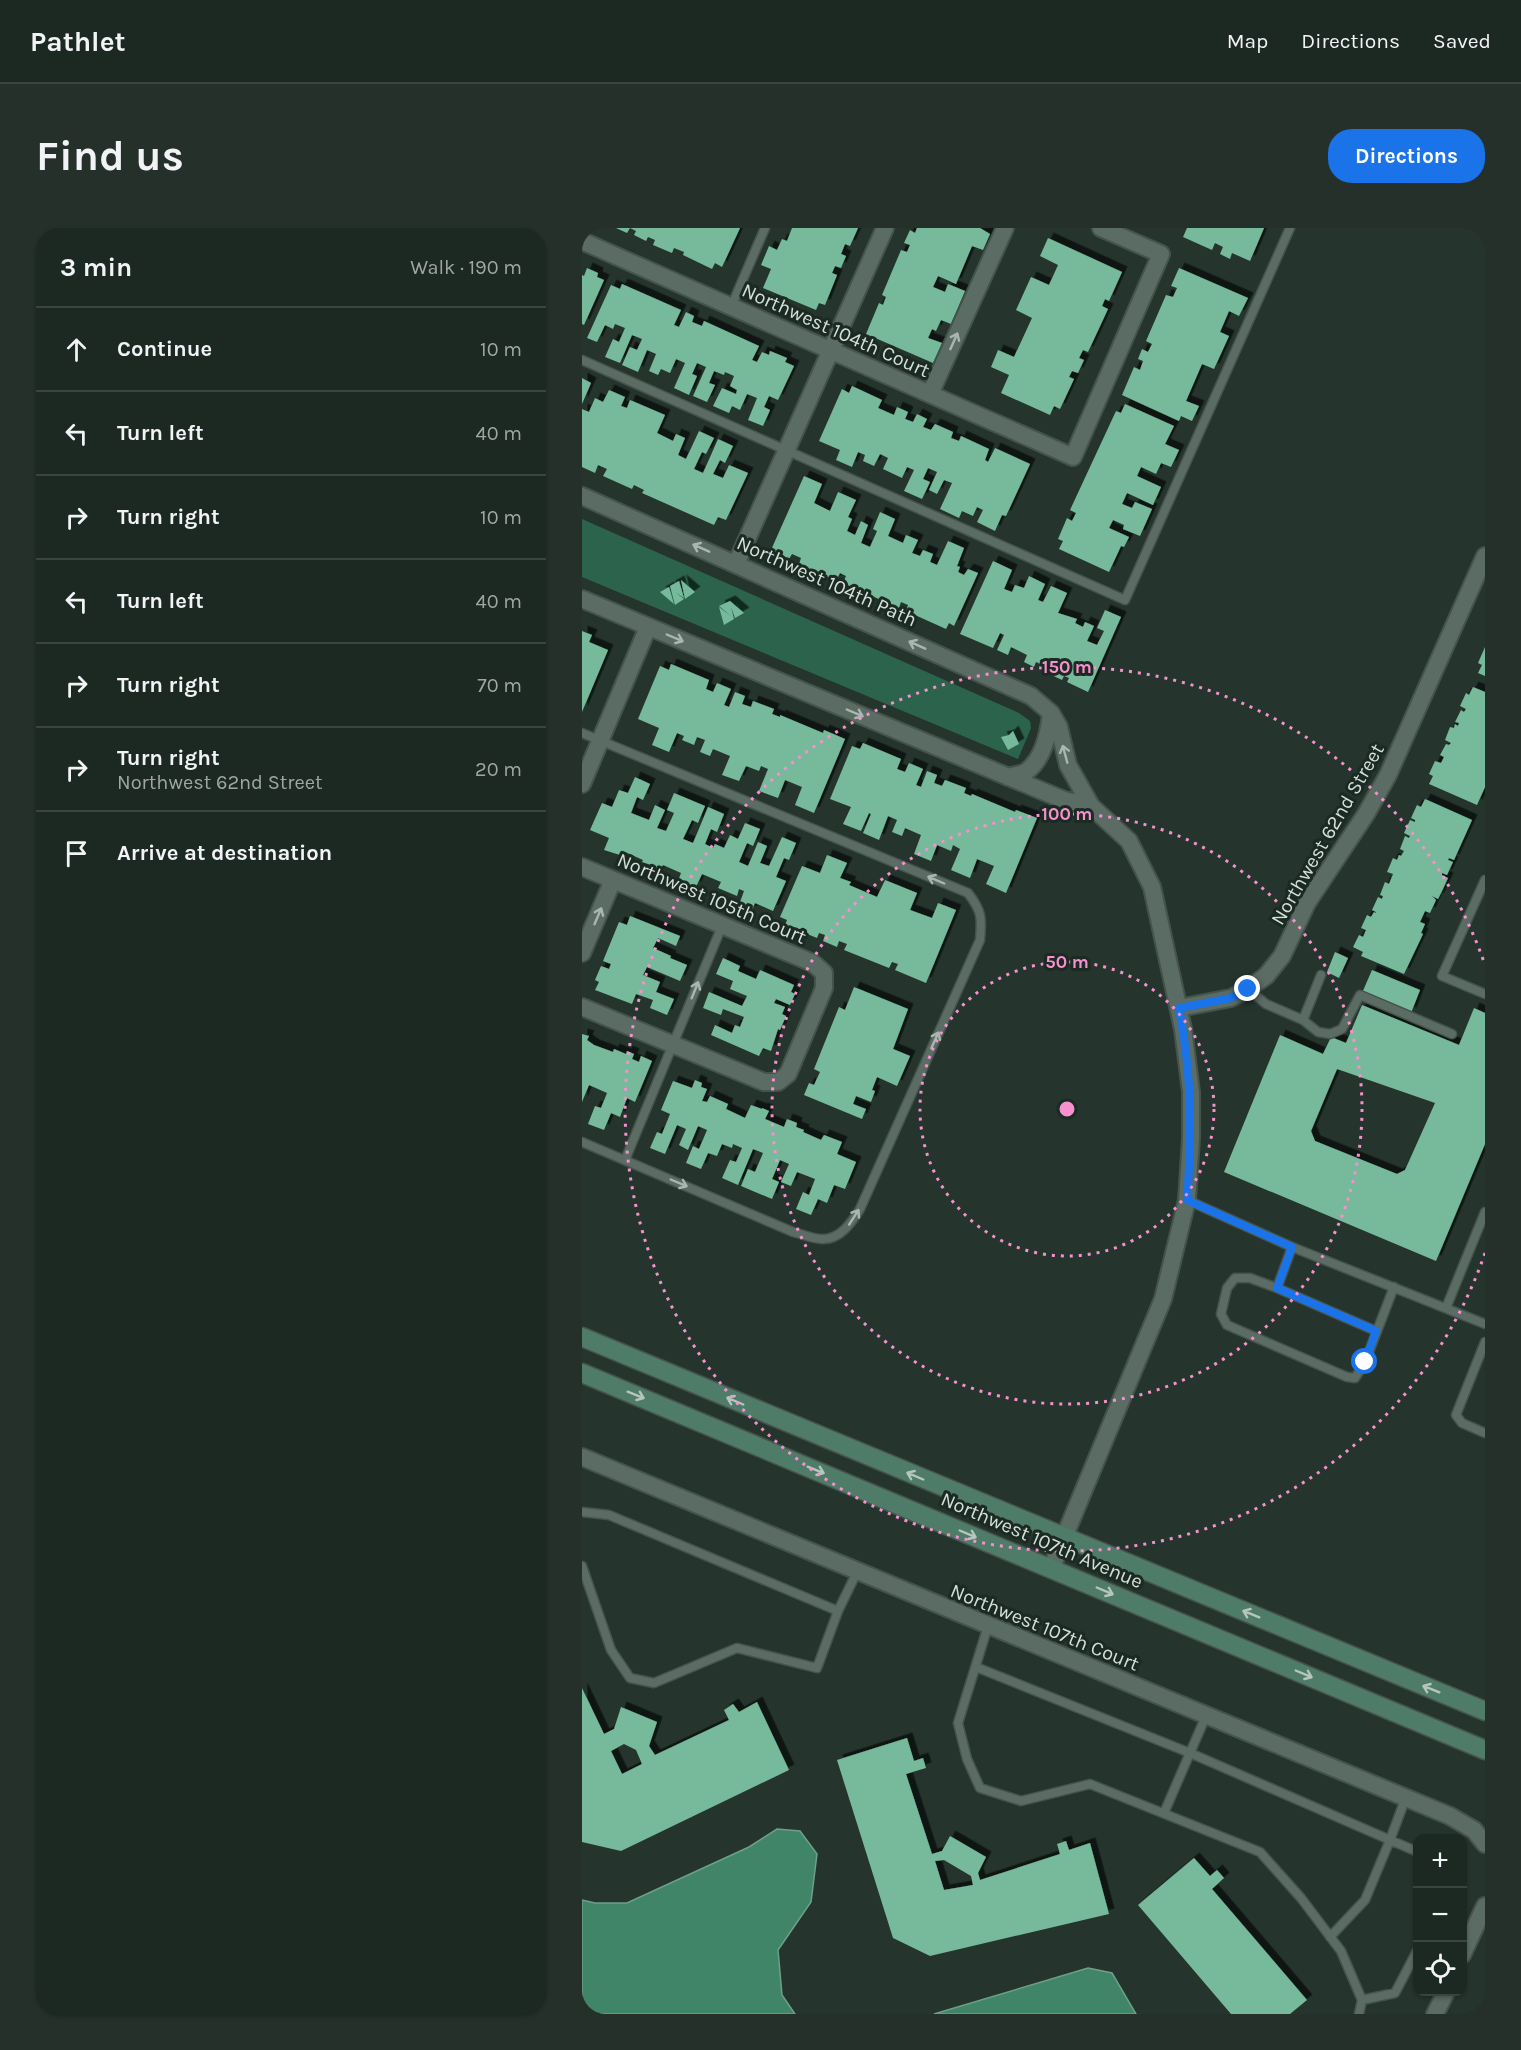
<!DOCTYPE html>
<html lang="en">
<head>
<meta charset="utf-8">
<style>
  :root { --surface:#1c2822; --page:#25302a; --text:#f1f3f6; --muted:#a0a6a5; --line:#3a4440; --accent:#1a73e8 }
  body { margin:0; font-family:Karla,sans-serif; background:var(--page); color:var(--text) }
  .controls { position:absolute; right:18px; bottom:18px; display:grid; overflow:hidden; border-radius:12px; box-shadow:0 2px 4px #0004 }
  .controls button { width:54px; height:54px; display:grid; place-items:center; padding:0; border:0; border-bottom:2px solid var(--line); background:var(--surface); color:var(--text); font:30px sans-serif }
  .stop { position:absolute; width:18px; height:18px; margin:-14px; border:4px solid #1a73e8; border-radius:50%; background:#fff }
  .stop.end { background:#1a73e8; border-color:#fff; box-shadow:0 2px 6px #0008 }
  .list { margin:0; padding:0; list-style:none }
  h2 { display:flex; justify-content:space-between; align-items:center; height:78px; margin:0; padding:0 24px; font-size:26px }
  h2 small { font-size:20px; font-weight:400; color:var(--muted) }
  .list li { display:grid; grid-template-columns:39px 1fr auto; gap:18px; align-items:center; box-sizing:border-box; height:84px; padding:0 24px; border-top:2px solid var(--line) }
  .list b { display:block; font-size:22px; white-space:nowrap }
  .list p { margin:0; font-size:20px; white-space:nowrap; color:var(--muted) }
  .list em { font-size:20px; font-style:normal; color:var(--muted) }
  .icon { flex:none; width:33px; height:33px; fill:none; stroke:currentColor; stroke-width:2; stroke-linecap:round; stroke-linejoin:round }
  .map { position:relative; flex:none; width:903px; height:1786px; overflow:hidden; border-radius:24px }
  header { display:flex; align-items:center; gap:36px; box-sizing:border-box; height:84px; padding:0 30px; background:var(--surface); border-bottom:2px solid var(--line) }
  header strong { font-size:28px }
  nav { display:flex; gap:33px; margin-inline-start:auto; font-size:21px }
  .intro { display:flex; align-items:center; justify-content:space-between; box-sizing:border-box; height:144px; padding:0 36px }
  h1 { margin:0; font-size:42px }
  .button { padding:15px 27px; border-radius:24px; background:var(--accent); color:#fff; font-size:21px; font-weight:700 }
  main { display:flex; gap:36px; padding:0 36px }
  aside { flex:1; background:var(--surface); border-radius:24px; box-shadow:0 2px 4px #0004 }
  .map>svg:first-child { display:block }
</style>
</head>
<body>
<header>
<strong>Pathlet</strong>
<nav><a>Map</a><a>Directions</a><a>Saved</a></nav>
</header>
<div class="intro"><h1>Find us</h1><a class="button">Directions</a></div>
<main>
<aside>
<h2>3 min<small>Walk · 190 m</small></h2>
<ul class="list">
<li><svg class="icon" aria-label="ahead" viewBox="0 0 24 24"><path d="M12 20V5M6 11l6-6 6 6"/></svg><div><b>Continue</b></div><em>10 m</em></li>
<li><svg class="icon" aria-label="left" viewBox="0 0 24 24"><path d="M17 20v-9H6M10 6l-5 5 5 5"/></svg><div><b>Turn left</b></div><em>40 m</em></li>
<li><svg class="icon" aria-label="right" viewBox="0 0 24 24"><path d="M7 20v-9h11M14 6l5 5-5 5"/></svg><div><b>Turn right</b></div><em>10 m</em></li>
<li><svg class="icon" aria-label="left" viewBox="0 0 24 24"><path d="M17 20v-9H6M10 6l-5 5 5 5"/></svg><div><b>Turn left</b></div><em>40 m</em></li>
<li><svg class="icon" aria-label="right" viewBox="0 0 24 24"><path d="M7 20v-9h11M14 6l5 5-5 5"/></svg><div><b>Turn right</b></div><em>70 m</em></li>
<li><svg class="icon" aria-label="right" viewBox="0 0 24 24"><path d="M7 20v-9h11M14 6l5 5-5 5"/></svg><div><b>Turn right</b><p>Northwest 62nd Street</p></div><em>20 m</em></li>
<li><svg class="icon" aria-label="arrive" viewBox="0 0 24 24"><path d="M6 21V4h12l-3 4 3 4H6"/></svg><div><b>Arrive at destination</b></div></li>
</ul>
</aside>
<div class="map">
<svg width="903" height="1786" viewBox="0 0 903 1786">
  <defs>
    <filter id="shadow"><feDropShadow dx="5.5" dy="-5.5" stdDeviation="0" flood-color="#0009"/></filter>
  </defs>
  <rect width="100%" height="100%" fill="#25352d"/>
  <!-- green -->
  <path fill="#2b634c" d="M0 291 437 485 448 493 449 500 436 531 0 349Z"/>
  <!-- water -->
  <path fill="#418568" stroke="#6da08a" stroke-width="1.5" d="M195 1601 218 1603 235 1626 229 1674 196 1722 200 1767 213 1786H0V1672L13 1675H45L167 1619Z
    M506 1740 530 1745 554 1786H352Z"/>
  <!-- building -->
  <path fill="#76ba9b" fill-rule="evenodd" filter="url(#shadow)" d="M34 0H158L140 39 133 35 130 41 101 27 102 24 92 20 90 25 71 17 73 12 66 9 64 13 52 7 54 3 48 0 45 5Z
    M210 0H276L268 18 263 16 259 26 264 28 259 40 253 38 250 45 255 47 243 77 237 75 234 82 181 60 189 41 179 37 187 18 195 22 200 11 205 13Z
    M335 0H398L408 6 401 22 390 18 374 56 356 48 351 59 363 64 366 56 383 63 369 96 359 92 354 103 350 101 346 110 360 115 351 135 284 106 297 75 301 77 304 69 300 67 319 22 325 24 328 17 322 15 328 2 333 5Z
    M605 0H682L668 33 650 25 648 31 638 26 641 19 633 15 630 22 601 9Z
    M466 10 540 44 527 73 523 71 520 78 526 81 506 124 501 122 497 130 502 132 496 145 490 143 487 149 492 151 478 181 472 178 468 187 419 165 427 147 409 139 416 122 432 129 450 90 434 82 449 49 467 57 476 37 458 28Z
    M5 40 16 45 15 49 22 52 2 97 0 96V47L2 48Z
    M597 40 666 70 657 88 647 83 638 104 647 108 632 141 620 136 604 173 617 178 610 193 599 188 597 193 540 167 552 139 558 142 561 133 556 131 560 121 566 124 570 116 564 113 584 67 591 69 595 60 589 58Z
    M40 56 99 82 92 97 97 99 104 84 112 88 110 94 120 98 122 93 177 118 170 132 175 134 180 124 187 127 188 123 205 130 203 134 212 138 196 172 187 168 182 179 188 182 181 198 166 192 175 170 165 166 158 182 150 178 147 185 131 178 140 160 154 166 155 162 148 158 152 148 143 144 142 147 132 143 127 155 133 157 125 174 111 168 124 139 115 135 110 146 115 148 107 167 92 160 103 135 94 131 88 145 79 141 76 147 67 143 74 126 65 122 56 144 40 137 48 119 55 122 60 111 50 107 38 135 23 129 31 111 37 114 43 100 33 96 31 101 23 97 15 114 5 110 29 57 38 61Z
    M0 150 9 155 0 176Z
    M270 158 300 172 296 180 312 187 315 179 326 184 323 191 331 194 335 186 345 191 341 199 349 202 353 196 371 204 369 210 377 213 379 208 407 221 403 232 406 234 413 220 448 236 424 288 420 287 413 303 395 294 401 282 395 279 391 288 380 283 377 290 358 281 370 255 362 252 355 266 347 262 355 244 346 240 341 251 348 254 340 271 322 263 332 242 325 239 320 250 301 241 306 230 298 226 292 238 281 233 283 227 276 224 270 239 254 232 258 222 237 213 260 161 267 165Z
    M27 162 43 169 39 178 45 180 48 172 83 187 75 205 91 213 94 206 103 210 96 227 104 231 117 203 132 210 124 226 120 224 112 241 121 245 136 211 151 218 143 235 138 232 131 246 141 250 147 237 166 245 144 292 136 289 132 297 60 265 62 262 52 257 50 261 21 248 25 241 16 237 13 245 0 239V181L7 184 13 170 21 174Z
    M543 176 592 198 583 216 597 222 589 239 579 235 574 246 559 239 555 248 579 259 571 277 545 265 540 276 550 280 553 274 570 281 558 308 541 301 542 297 531 292 527 300 547 309 542 319 539 318 527 344 477 321 481 313 476 311 485 290 490 293 494 285 488 282 534 183 539 185Z
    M222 248 240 256 232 275 248 283 256 264 274 272 266 289 270 291 265 303 273 307 279 293 286 297 279 315 288 319 295 303 291 301 298 284 313 291 306 308 321 315 324 307 336 312 330 325 338 328 341 322 351 326 348 334 355 337 366 313 382 320 375 338 378 339 376 344 382 347 386 341 396 345 372 398 367 395 364 401 324 383 326 377 319 374 317 380 261 355 264 348 258 345 254 353 217 336 219 330 210 326 207 331 189 322Z
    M411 333 430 342 422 361 430 364 433 357 442 360 447 348 463 356 456 372 461 374 469 358 485 365 476 385 495 391 493 395 501 399 503 394 512 398 505 413 515 417 522 403 515 400 523 382 539 389 506 464 485 454 487 450 482 448 480 452 461 443 463 438 454 434 452 439 442 434 445 427 429 419 426 427 415 422 422 407 418 405 411 420 378 406Z
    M99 352 113 364 103 371Z
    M97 353 102 370 93 364 102 371 93 377 88 358Z
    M87 359 92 376 78 364Z
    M148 373 162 385 153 390 149 379 152 391 142 397 137 379 150 389 137 378Z
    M0 403 10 407 7 414 26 422 0 484Z
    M903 419V448L896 445 900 437 896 435Z
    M89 436 127 452 124 461 131 464 135 455 149 461 142 477 147 479 153 464 163 468 160 476 169 479 171 473 192 481 190 486 198 489V487L241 505 242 502 263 511 232 585 213 577 220 559 203 552 196 570 177 563 186 541 179 538 177 543 164 538 157 553 140 547 148 528 131 521 128 528 118 524 123 512 115 509 112 517 100 512 102 508 95 505 87 524 70 517 77 500 56 491 78 438 87 442Z
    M891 459 903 464V559L895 577 847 556 851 548 847 546 853 533 859 535 862 529 858 527 864 516 867 517 869 515 863 512 868 499 872 500 873 496 876 498 877 495 873 494 879 482 882 484 884 481 878 478 884 465 887 467Z
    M431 503 437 516 426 522 419 509 427 507Z
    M281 515 319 531 315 541 323 544 327 535 341 541 334 557 339 559 345 543 355 547 352 555 360 558 363 552 384 560 382 565 389 568 390 566 433 584 434 582 455 590 424 665 404 656 412 638 395 631 388 650 369 642 378 621 371 617 369 623 355 617 349 633 332 626 339 607 323 600 320 608 310 604 315 592 306 588 297 612 281 605 289 586 287 585 279 603 261 596 269 579 248 571 270 518 278 521Z
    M53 549 68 556 61 572 55 569 49 585 67 592 73 577 83 582 75 600 84 603 92 585 85 582 92 565 123 578 116 595 110 592 101 611 111 615 126 579 142 586 135 604 129 601 123 616 131 620 133 616 142 620 148 607 156 611 163 595 178 601 171 618 165 615 157 634 166 638 176 614 185 618 178 635 187 638 200 609 214 615 207 632 202 630 194 649 204 653 191 683 173 675 169 684 162 680 164 677 158 674 162 663 157 661 155 668 136 660 139 654 120 646 114 659 96 653 99 645 81 637 77 645 67 640 69 637 60 634 61 632 43 624 41 628 22 622 27 610 8 602 20 575 30 579 37 562 46 565Z
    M843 571 890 592 872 632 867 630 866 632 871 634 865 647 860 645V647L866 650 860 663 856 671 850 668 854 672 848 685 843 683 838 694 843 696 839 705 841 706 822 746 779 728 781 724 771 719 777 707 781 709 784 702 779 700 785 687 789 689 792 684 794 685V684L790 682 796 669 800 671 801 668 798 667 803 654 807 656 811 646 805 644 811 630 815 632 817 627 819 628 822 623 818 621 823 608 827 610 828 608 822 605 828 592 833 594V592L829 590 835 577 839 579Z
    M245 627 265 635 258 650 269 654 267 657 295 669 303 652 335 665 328 682 350 690 356 675 374 682 344 755 313 742 316 736 310 734 307 740 262 722 265 716 257 713 255 719 241 713 243 707 237 705 235 710 203 697 205 692 198 689 220 638 238 645Z
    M48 688 98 708 94 718 76 710 71 720 89 728 88 730 105 737 98 753 65 739 61 747 78 754 74 764 92 771 85 787 68 780 71 772 54 766 50 776 13 762 17 754 13 752 19 738 27 741 29 736 21 733 37 694 45 697Z
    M753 724 766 730 757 750 745 744Z
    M141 730 158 738 156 743 174 751 178 742 212 757 209 764 213 766 208 777 194 771 192 775 203 779 200 786 204 788 198 802 196 801 189 823 181 820 177 828 129 807 133 797 150 805 153 797 158 799 162 789 141 781 139 787 121 780 127 764 160 778 165 768 148 761 151 753 134 746Z
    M790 742 838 762 829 785 780 765Z
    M272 759 326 781 311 821 328 828 315 858 295 849 290 862 293 863 289 874 274 868 271 876 284 881 280 891 222 867 227 855 232 857 238 844 232 841 257 779 263 782Z
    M780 777 877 817 892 780 903 785V916L854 1033 642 944 698 807 741 826 749 809 764 815ZM755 841 853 875 823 942 815 946 733 913 729 903Z
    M0 806 7 808 5 812 12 817 31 824 32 821 44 826 45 823 52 826 50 831 57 834 59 828 70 833 53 874 45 870 38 889 29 885 22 902 6 896 13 878 19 880 25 865 7 857 0 874Z
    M113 852 120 855 119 859 125 861 120 873 125 874 128 868 146 876 144 881 163 890 169 877 180 881V880L187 883 183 891 202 899 205 891 215 895 214 899 222 902 221 904 239 912 242 907 260 914 255 926 274 934 263 961 252 957 245 975 236 971 229 987 214 981 221 964 227 967 233 951 215 944 209 958 199 954 207 936 198 932 190 951 197 954 190 971 159 958 166 941 173 944 181 925 171 921 156 957 140 950 148 932 154 934 160 920 151 916 150 920 140 916 135 928 126 925 119 941 104 935 111 918 117 921 125 902 116 898 106 922 97 917 104 901 95 897 83 926 68 920 75 904 80 906 88 886 79 882 91 853 110 860Z
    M0 1460 22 1506 32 1501 39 1479 75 1494 67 1518 73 1527 147 1492 142 1482 151 1476 157 1484 175 1474 207 1542 39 1623 0 1614ZM42 1516 54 1522 60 1536 40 1546 29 1523Z
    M325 1510 332 1533 341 1530 344 1540 324 1546 350 1626 360 1623 368 1608 404 1629 396 1645 398 1652 478 1626 475 1616 484 1613 487 1622 508 1615 527 1686 348 1728 311 1710 255 1532ZM362 1632 389 1648 391 1657 362 1662 353 1633Z
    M612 1630 628 1648 635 1642 642 1650 630 1661 725 1772 708 1786H649L556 1677Z"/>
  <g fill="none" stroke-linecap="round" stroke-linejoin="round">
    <defs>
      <path id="service" d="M149 79 183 0
        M0 132 543 372 708 0
        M0 505 386 665C400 683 400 690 398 712L278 981C270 994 258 1012 240 1011 231 1011 220 1006 211 1004L0 914
        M903 652 860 748 903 766
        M666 761 684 776 721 792 736 804 748 806 760 801 778 767 870 806
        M721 792 739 747
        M43 932 140 698
        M605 972 710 1019 903 1096
        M710 1019 695 1060 668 1050H653L645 1060 639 1086 645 1097 765 1149 773 1150 783 1134 812 1059
        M695 1060 794 1103
        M864 1080 903 984
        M903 1114 874 1187 880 1195 903 1205
        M0 1284 27 1287 256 1383 275 1344
        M0 1338 29 1422 48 1450 72 1455 155 1420 235 1440 256 1383
        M406 1398 376 1495 385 1531 398 1560 439 1573 508 1556 678 1624 719 1670 759 1723 780 1772 813 1765 836 1721
        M394 1439 608 1525 808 1612 783 1672 748 1709
        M824 1569 808 1612 836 1624
        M582 1585 624 1488
        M777 1786 780 1772"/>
      <path id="minor" d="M0 13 491 229 579 26 519 0
        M348 166 423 0
        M0 268 449 468 469 485 477 499 486 537 509 578 547 613 570 659 601 801 609 864V910L605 972 581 1071 469 1341
        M154 336 303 0
        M0 371 482 572 509 578
        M426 549C432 547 440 547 445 543 462 530 467 504 469 485
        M0 556 66 399
        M0 639 231 735 242 745V760L206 846 196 854H182L0 779
        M0 725 31 652
        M597 780 649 770 666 761 684 748 700 728 725 675 784 586 806 547 903 328
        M0 1229 868 1588 892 1602 903 1616
        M880 1727 903 1678
        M853 1786 864 1764"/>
      <path id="secondary" d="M0 1109 903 1483
        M0 1145 903 1522"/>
    </defs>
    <!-- service casing -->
    <use href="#service" stroke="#45534c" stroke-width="11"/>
    <!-- minor casing -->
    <use href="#minor" stroke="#45534c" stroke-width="20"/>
    <!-- secondary casing -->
    <use href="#secondary" stroke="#45534c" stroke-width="21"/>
    <!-- service -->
    <use href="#service" stroke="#5b6c64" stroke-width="8"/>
    <!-- minor -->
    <use href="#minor" stroke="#5b6c64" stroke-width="16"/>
    <!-- secondary -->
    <use href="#secondary" stroke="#4f7b69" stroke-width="18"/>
  </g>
  <!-- one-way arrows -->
  <defs><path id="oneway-shaft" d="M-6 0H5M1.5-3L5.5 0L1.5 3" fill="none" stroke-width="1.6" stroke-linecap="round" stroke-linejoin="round" transform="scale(1.5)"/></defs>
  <g stroke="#aab7b1">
    <use href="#oneway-shaft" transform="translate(372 113) rotate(-66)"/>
    <use href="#oneway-shaft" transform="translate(119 320) rotate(-156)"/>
    <use href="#oneway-shaft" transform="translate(93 410) rotate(23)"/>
    <use href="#oneway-shaft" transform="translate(335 417) rotate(-156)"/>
    <use href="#oneway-shaft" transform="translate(273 485) rotate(23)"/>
    <use href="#oneway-shaft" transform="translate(483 526) rotate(-105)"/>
    <use href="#oneway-shaft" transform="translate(354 652) rotate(-157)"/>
    <use href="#oneway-shaft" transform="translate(16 688) rotate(-67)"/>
    <use href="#oneway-shaft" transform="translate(113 762) rotate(-68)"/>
    <use href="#oneway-shaft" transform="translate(353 812) rotate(-66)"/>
    <use href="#oneway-shaft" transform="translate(97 955) rotate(23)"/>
    <use href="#oneway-shaft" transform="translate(272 989) rotate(-57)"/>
  </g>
  <g stroke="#b4c6be">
    <use href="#oneway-shaft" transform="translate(54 1167) rotate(22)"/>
    <use href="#oneway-shaft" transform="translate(153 1173) rotate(-157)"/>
    <use href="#oneway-shaft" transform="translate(234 1242) rotate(22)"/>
    <use href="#oneway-shaft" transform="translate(333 1248) rotate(-157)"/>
    <use href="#oneway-shaft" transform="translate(386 1306) rotate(23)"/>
    <use href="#oneway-shaft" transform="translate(523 1363) rotate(23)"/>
    <use href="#oneway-shaft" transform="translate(669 1386) rotate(-158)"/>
    <use href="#oneway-shaft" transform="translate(722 1446) rotate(23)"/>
    <use href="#oneway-shaft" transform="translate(849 1461) rotate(-158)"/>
  </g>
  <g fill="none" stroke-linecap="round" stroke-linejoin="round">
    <!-- route -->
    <path stroke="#1a73e8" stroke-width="8" d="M666 761 649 770 597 780C610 849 610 903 605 972L710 1019 695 1060 794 1103 783 1134"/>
  </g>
  <!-- distance rings -->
  <g fill="none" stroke="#f790ce" stroke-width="3" stroke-dasharray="3 6">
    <circle cx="485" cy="881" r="147"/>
    <circle cx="485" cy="881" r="295"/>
    <path d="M903 1025A442 442 0 1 1 903 737"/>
  </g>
  <g text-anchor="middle" stroke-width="6" stroke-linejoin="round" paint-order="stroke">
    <!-- street labels -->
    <g font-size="20" fill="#d5dfda" stroke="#1b2a23">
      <text transform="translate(254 102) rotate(24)" y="7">Northwest 104th Court</text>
      <text transform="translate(245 353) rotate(24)" y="7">Northwest 104th Path</text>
      <text transform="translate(745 606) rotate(-60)" y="7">Northwest 62nd Street</text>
      <text transform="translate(130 670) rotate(23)" y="7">Northwest 105th Court</text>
      <text transform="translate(460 1312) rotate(23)" y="7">Northwest 107th Avenue</text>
      <text transform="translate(463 1399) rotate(22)" y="7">Northwest 107th Court</text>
    </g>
  </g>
  <circle cx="485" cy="881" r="9" fill="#f790ce" stroke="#1b2a23" stroke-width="3"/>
  <g font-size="18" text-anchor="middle" font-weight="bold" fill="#f790ce" stroke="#1b2a23" stroke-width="6" stroke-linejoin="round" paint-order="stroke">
    <text x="485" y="445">150 m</text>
    <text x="485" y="592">100 m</text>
    <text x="485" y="740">50 m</text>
  </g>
</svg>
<div class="controls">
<button>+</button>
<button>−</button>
<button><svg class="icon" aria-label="locate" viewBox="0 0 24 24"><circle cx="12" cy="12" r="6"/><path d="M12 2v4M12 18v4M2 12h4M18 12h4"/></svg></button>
</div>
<div class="stop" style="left:783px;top:1134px"></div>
<div class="stop end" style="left:666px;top:761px"></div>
</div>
</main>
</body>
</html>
